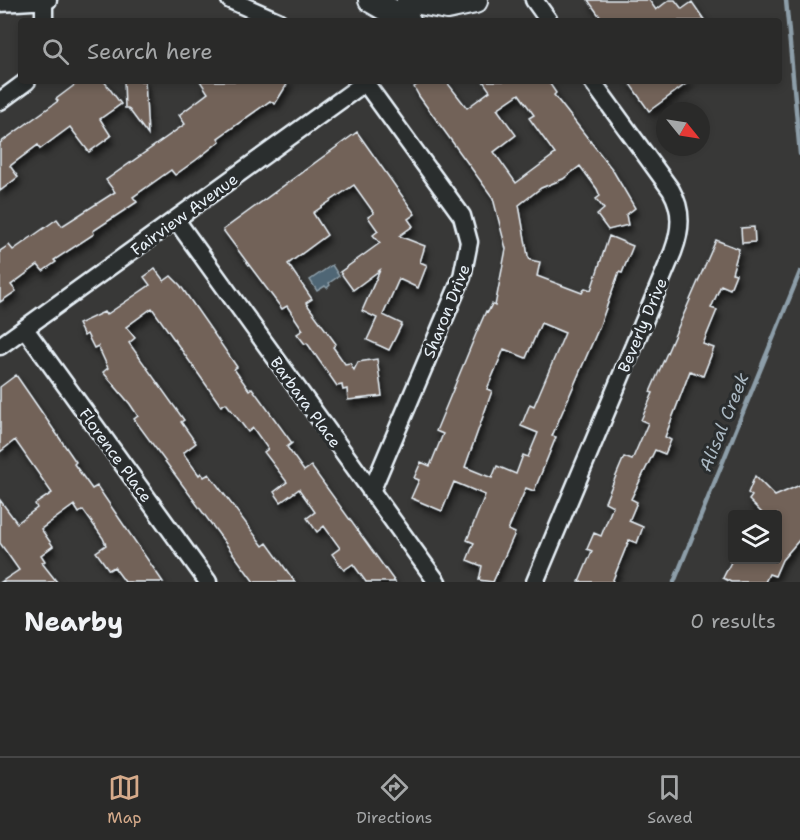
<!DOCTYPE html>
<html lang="en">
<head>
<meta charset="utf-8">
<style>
  :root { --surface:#2a2a29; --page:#363635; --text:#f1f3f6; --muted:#a5a7a8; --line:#464646; --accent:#d6ab8b }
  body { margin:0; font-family:"Shantell Sans",sans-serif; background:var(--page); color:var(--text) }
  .controls { position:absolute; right:18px; bottom:18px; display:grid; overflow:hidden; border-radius:6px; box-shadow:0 3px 9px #0003 }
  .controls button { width:54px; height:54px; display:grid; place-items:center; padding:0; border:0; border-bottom:2px solid var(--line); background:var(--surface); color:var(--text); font:30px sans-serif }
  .compass { position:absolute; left:656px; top:102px; width:54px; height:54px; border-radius:50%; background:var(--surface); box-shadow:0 3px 9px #0003; rotate:120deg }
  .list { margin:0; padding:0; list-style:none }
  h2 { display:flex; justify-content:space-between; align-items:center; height:78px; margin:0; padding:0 24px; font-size:26px }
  h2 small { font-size:20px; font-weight:400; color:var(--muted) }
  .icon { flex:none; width:33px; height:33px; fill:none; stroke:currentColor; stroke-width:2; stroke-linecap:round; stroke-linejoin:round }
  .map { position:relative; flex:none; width:800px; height:582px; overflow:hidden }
  .search { position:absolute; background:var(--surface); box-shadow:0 3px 9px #0003; left:18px; right:18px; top:18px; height:66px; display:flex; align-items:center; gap:15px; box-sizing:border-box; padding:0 21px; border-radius:6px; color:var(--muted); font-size:22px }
  .sheet { height:174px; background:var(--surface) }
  nav { display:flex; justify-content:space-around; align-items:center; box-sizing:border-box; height:84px; border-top:2px solid var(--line); background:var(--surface); font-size:16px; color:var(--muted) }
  nav a { display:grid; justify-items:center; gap:3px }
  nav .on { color:var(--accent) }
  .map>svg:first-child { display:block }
</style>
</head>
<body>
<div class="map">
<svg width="800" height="582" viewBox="0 0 800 582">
  <defs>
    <filter id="shadow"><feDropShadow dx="3" dy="5.5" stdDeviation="3" flood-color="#0009"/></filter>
  </defs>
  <rect width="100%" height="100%" fill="#383837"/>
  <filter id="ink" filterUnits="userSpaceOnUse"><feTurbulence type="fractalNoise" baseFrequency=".0167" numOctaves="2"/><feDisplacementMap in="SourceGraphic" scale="12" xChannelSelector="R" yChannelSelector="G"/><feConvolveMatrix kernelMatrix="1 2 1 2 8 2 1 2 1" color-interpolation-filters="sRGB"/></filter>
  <g filter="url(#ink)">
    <!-- water -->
    <path fill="#506674" stroke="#8d9ea9" stroke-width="1.5" d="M332 265 339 276 329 283 330 285 327 288 325 286 317 291 310 280Z"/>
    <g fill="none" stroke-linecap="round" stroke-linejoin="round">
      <!-- stream -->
      <path stroke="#8d9ea9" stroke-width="4.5" d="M786 0 800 154
        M674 582 800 272"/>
    </g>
    <!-- building -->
    <path fill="#726259" stroke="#e8f1f8" stroke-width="1.5" fill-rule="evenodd" filter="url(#shadow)" d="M588 0H649L656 10 669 0H675L682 9 692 2 705 21H603Z
      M80 81H104L121 104 100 119 111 136 89 152 70 127 40 149 38 145 10 166 18 177 0 191V143L58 101 56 99Z
      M124 81H145L148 135 128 108H125Z
      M200 81H289L275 104 270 101 218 138 220 141 196 160 175 175 171 170 133 197 137 202 93 231 94 234 54 260 56 262 43 271 38 265 11 285 16 291 0 302V251L9 245 13 250 57 219 62 226 115 192 106 180 185 124 179 115 208 93Z
      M423 81H446L467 108 490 91 483 81H548L556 93 554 95 612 169 635 208 626 215 628 225 608 230 597 215 604 209 596 199 600 196 597 189 580 166 563 179 541 188 519 205 528 256 530 260 540 262 537 276 582 293 585 288 591 290 609 236 633 246 622 273 619 272 600 325 552 436 556 437 534 491 526 488 508 530 515 533 493 582 479 580 482 566 467 560 474 543 467 540 485 495 454 482 442 511 411 498 419 480 414 478 421 462 430 466 443 434 436 431 476 334 486 311 488 312 492 304 495 306 506 249 493 198 419 96 414 87ZM519 94 534 115 529 118 555 154 516 183 494 152 516 135 497 109ZM541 323 565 333 534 406 530 404 521 426 538 433 528 457 523 455 516 474 497 466 492 478 465 467 492 391 487 389 504 349 526 358Z
      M628 81H690L649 111Z
      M357 132 415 214 408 219 413 226 399 236 425 246 420 262 427 265 418 288 399 279 383 315 402 324 389 350 367 340 377 318 362 311 380 270 353 290 340 272 380 243 373 235 378 231 368 217 374 213 354 185 313 213 327 235 288 264 312 299 306 303 336 344 333 347 345 364 350 363 354 370 358 362 377 359 382 396 348 400 347 389 343 390 342 385 337 386 307 343 305 344 297 334 303 330 287 306 282 309 223 230Z
      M754 227 755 242 742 243 741 228Z
      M716 240 739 249 732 273 736 274 730 289 721 285 711 308 717 310 703 344 714 348 703 376 690 371 665 437 671 440 665 454 655 450 631 499 637 502 629 521 643 527 637 543 629 540 612 582H579L592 551 587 549 594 533 601 536 613 506 605 502 624 457 632 460 648 423 641 420 653 393 650 392Z
      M155 269 164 281 171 276 180 285 237 367 234 369 249 390 252 388 292 443 287 447 304 471 311 466 395 582H366L353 564 344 570 332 554 340 548 324 526 317 532 307 518 315 512 299 489 281 502 274 492 287 482 264 452 268 449 253 428 248 432 226 403 221 406 152 308 126 327 135 338 129 343 184 420 181 422 196 443 183 453 199 475 201 473 204 477 209 474 263 546 267 543 295 582H254L134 419 138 416 130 404 103 372 108 368 98 346 94 348 87 334 84 336 78 324 104 312 106 315 150 285 144 277Z
      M16 375 76 462 74 464 92 489 97 486 163 582H125L114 567 109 570 96 552 106 545 103 538 83 510 79 513 74 505 41 529 53 546 41 555 45 561 42 563 57 582H1L19 570 0 543V500L17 523 37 508 35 504 52 493 15 440 0 452V387Z
      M755 476 775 496 800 485V539L782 560 775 576 769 574 765 582H731L723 578 732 560H777V514H763L749 500 752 496 748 493Z"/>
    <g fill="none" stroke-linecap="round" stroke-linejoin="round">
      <defs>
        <path id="minor" d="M44 0V21
          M230 0 278 21
          M534 0 549 21
          M0 3 48 0
          M364 81 462 216 469 242 462 277 371 492
          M0 101 27 81
          M176 220 437 582
          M25 329 208 582
          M0 346 367 81
          M535 582 673 252C681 230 683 211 671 190L592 81"/>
        <path id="highway" d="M371 0 408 21
          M409 0 447 7 475 1"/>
      </defs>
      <!-- minor casing -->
      <use href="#minor" stroke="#e8f1f8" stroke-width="21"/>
      <!-- highway casing -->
      <use href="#highway" stroke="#e8f1f8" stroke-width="28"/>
      <!-- minor -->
      <use href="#minor" stroke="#2a2d2e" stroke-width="16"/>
      <!-- highway -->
      <use href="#highway" stroke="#2a2d2e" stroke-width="24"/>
    </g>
  </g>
  <g text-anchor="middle" stroke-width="6" stroke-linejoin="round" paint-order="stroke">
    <!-- street labels -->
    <g font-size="16" fill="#e8f1f8" stroke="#2a2d2e">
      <text transform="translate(184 214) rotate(-36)" y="6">Fairview Avenue</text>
      <text transform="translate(446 311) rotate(-68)" y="6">Sharon Drive</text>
      <text transform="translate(642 325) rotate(-67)" y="6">Beverly Drive</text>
      <text transform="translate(306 402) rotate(54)" y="6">Barbara Place</text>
      <text transform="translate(116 455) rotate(54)" y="6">Florence Place</text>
    </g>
    <!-- water labels -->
    <g font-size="18" font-style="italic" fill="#abb9c3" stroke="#2a2d2e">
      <text transform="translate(724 422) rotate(-68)" y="6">Alisal Creek</text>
    </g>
  </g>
</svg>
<div class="controls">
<button><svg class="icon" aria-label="layers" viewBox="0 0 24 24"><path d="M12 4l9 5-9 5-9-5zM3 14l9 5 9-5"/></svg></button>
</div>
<svg class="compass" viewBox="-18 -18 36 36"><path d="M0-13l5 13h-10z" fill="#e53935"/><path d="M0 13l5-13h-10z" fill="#a5a7a8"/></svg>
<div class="search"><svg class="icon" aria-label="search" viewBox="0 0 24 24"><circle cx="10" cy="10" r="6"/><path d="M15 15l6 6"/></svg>Search here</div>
</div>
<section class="sheet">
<h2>Nearby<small>0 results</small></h2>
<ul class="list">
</ul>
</section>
<nav>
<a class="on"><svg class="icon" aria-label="map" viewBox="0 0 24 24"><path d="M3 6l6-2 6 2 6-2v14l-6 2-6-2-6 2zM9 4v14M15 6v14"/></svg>Map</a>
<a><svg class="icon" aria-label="directions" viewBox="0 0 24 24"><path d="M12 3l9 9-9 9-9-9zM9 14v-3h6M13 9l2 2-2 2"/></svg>Directions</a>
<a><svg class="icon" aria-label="saved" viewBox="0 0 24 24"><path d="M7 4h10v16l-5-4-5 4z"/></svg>Saved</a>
</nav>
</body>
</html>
